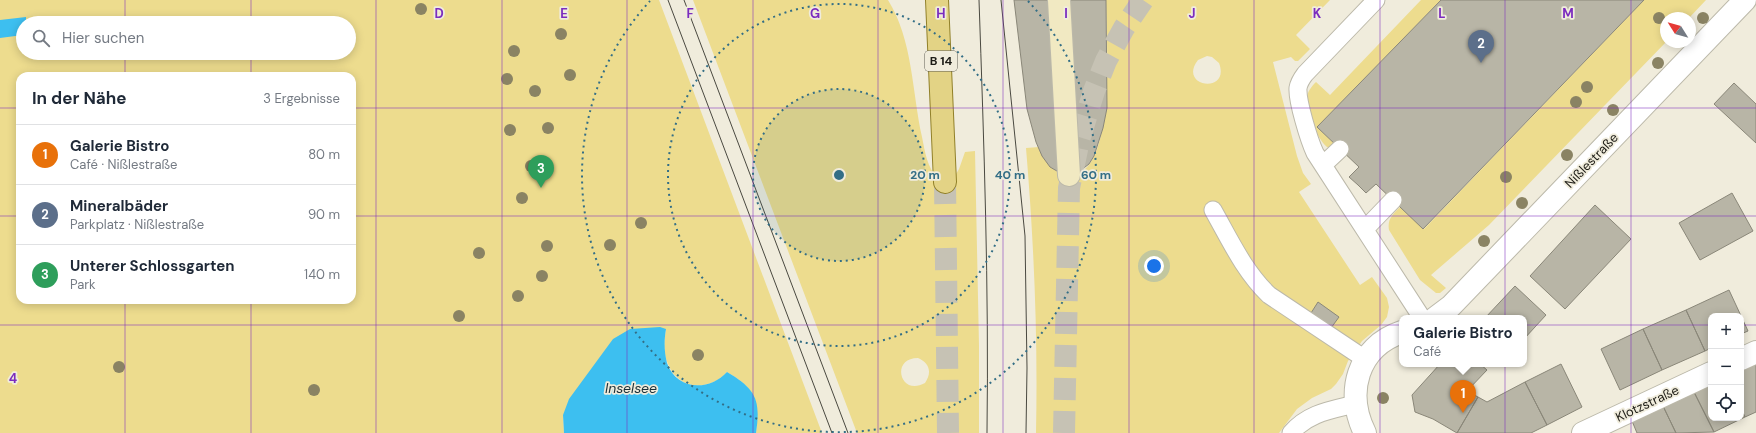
<!DOCTYPE html>
<html lang="de">
<head>
<meta charset="utf-8">
<style>
  :root { --surface:#fff; --page:#f2f2f3; --text:#1f2937; --muted:#747a83; --line:#e0e1e3; --accent:#1a73e8 }
  body { margin:0; font-family:"DM Sans",sans-serif; background:var(--page); color:var(--text) }
  .controls { position:absolute; right:12px; bottom:12px; display:grid; overflow:hidden; border-radius:8px; box-shadow:0 2px 10px #0003 }
  .controls button { width:36px; height:36px; display:grid; place-items:center; padding:0; border:0; border-bottom:1px solid var(--line); background:var(--surface); color:var(--text); font:20px sans-serif }
  .compass { position:absolute; left:1660px; top:12px; width:36px; height:36px; border-radius:50%; background:var(--surface); box-shadow:0 2px 10px #0003; rotate:307deg }
  .you { position:absolute; left:1154px; top:266px; width:14px; height:14px; margin:-10px; border:3px solid #fff; border-radius:50%; background:#1a73e8; box-shadow:0 0 0 6px #1a73e833 }
  .badge { display:grid; place-items:center; width:26px; height:26px; border-radius:50%; background:var(--accent); color:#fff; font-size:13px; font-weight:700 }
  .pin { position:absolute; translate:-50% -33px; filter:drop-shadow(0 1px 2px #0008) }
  .pin::after { content:''; position:absolute; top:21px; width:14px; height:12px; background:inherit; clip-path:polygon(0 0,100% 0,50% 100%) }
  .popup { position:absolute; left:1399px; top:315px; width:128px; height:52px; box-sizing:border-box; display:grid; place-content:center; border-radius:8px; background:var(--surface); filter:drop-shadow(0 1px 3px #0005); font-size:13px; white-space:nowrap; color:var(--muted) }
  .popup b { font-size:15px; color:var(--text) }
  .popup::after { content:''; position:absolute; left:50%; top:100%; margin-left:-8px; border:8px solid transparent; border-top-color:var(--surface) }
  .list { margin:0; padding:0; list-style:none }
  h2 { display:flex; justify-content:space-between; align-items:center; height:52px; margin:0; padding:0 16px; font-size:17px }
  h2 small { font-size:13px; font-weight:400; color:var(--muted) }
  .list li { display:grid; grid-template-columns:26px 1fr auto; gap:12px; align-items:center; box-sizing:border-box; height:60px; padding:0 16px; border-top:1px solid var(--line) }
  .list b { display:block; font-size:15px; white-space:nowrap }
  .list p { margin:0; font-size:13px; white-space:nowrap; color:var(--muted) }
  .list em { font-size:13px; font-style:normal; color:var(--muted) }
  .icon { flex:none; width:22px; height:22px; fill:none; stroke:currentColor; stroke-width:2; stroke-linecap:round; stroke-linejoin:round }
  .map { position:relative; flex:none; width:1756px; height:433px; overflow:hidden }
  .search { position:absolute; background:var(--surface); box-shadow:0 2px 10px #0003; left:16px; top:16px; width:340px; height:44px; display:flex; align-items:center; gap:10px; box-sizing:border-box; padding:0 14px; border-radius:22px; color:var(--muted); font-size:15px }
  .panel { position:absolute; background:var(--surface); box-shadow:0 2px 10px #0003; left:16px; top:72px; width:340px; height:232px; border-radius:12px }
  .map>svg:first-child { display:block }
</style>
</head>
<body>
<div class="map">
<svg width="1756" height="433" viewBox="0 0 1756 433">
  <rect width="100%" height="100%" fill="#f0ecdc"/>
  <!-- green -->
  <path fill="#eddc8e" fill-rule="evenodd" d="M0 0H659L822 433H756C760 401 755 388 727 372 709 392 678 390 668 364 663 353 664 341 666 330L563 415 564 433H0ZM23 23H349V53H23ZM20 76H352V300H20Z
    M693 0H888C913 40 912 92 922 137 925 152 927 167 938 179H953L959 169 965 152 975 151 979 346V433H857ZM918 358C930 363 932 373 925 383 900 397 890 358 918 358Z
    M1106 0H1330L1296 35 1310 49 1298 61H1295L1291 57 1273 62 1297 156 1303 173 1311 184 1299 192 1360 285 1372 277 1387 298 1389 307 1387 317 1381 325 1362 341 1348 361 1343 374 1336 384 1331 389 1312 398 1297 409 1279 433H1036C1038 338 1034 243 1026 148L1039 147C1048 163 1052 176 1074 174 1117 169 1106 31 1106 0ZM1207 56 1212 57 1219 63C1231 95 1177 87 1198 60Z
    M1421 0H1441L1317 127 1334 143 1330 148 1327 147C1316 137 1307 113 1307 98 1307 92 1312 86 1316 82L1330 95Z
    M1644 0H1706L1689 18H1666V42L1489 225 1431 275 1446 288 1440 293H1436L1420 280 1389 230C1387 219 1393 214 1400 207L1424 229Z"/>
  <!-- water -->
  <path fill="#3dbff0" d="M26 17V23H23V35L0 38V20Z
    M660 327 666 329C664 341 664 351 667 363 676 390 709 392 727 372 756 389 761 400 756 433H564L563 415 569 399 613 339 630 329Z"/>
  <!-- building -->
  <path fill="#b8b5a6" stroke="#8a8779" d="M1014 0H1106L1107 108 1103 128 1094 156 1089 164 1076 174H1062L1050 167 1042 156 1036 142 1027 109Z
    M1441 0H1644L1423 229 1376 184 1366 193 1358 185 1349 177 1359 167 1317 127Z
    M1734 83 1756 104V143L1714 104Z
    M1732 193 1753 231 1700 260 1679 223Z
    M1595 205 1631 239 1565 309 1530 276Z
    M1515 286 1546 315 1524 339V318H1485Z
    M1729 290 1748 331 1741 334V316H1711V348L1705 351 1686 310Z
    M1318 302 1339 317 1331 328 1311 313Z
    M1686 310 1705 351 1662 370 1643 329Z
    M1643 329 1662 370 1620 390 1601 349Z
    M1756 362V412L1745 417 1741 409V369Z
    M1440 364H1480L1487 370 1467 391 1478 397 1457 433 1433 419 1415 412 1412 395Z
    M1561 364 1582 407 1547 425 1525 382Z
    M1525 382 1547 425 1531 433H1457L1478 397 1487 402Z
    M1711 383V418H1741V409L1745 417 1714 432 1694 392Z
    M1694 392 1714 432 1676 433 1663 406Z
    M1663 406 1676 433H1637L1632 421Z"/>
  <g fill="none" stroke-linecap="round" stroke-linejoin="round">
    <!-- primary-tunnel -->
    <path stroke="#c6c2b4" stroke-width="22" stroke-dasharray="22 11" stroke-linecap="butt" d="M945 182 948 433
      M1064 433 1069 188 1079 140 1094 91 1106 61 1124 28 1143 0"/>
    <defs>
      <path id="service" d="M1376 0 1305 74C1302 78 1299 82 1298 88 1297 101 1309 140 1315 153L1422 318
        M1323 165 1340 149
        M1213 210C1230 240 1244 271 1269 295L1365 359
        M1365 229 1393 200
        M1291 433C1308 413 1331 410 1355 404"/>
      <path id="minor" d="M1435 318 1451 306 1745 0
        M1741 359 1756 352
        M1365 433C1345 393 1357 347 1402 332
        M1583 433 1711 373"/>
      <path id="secondary" d="M1059 0 1069 175"/>
      <path id="primary" d="M937 0 945 182"/>
    </defs>
    <!-- service casing -->
    <use href="#service" stroke="#bcb9aa" stroke-width="19"/>
    <!-- minor casing -->
    <use href="#minor" stroke="#bcb9aa" stroke-width="24"/>
    <!-- secondary casing -->
    <use href="#secondary" stroke="#bcb9aa" stroke-width="24"/>
    <!-- primary casing -->
    <use href="#primary" stroke="#918029" stroke-width="24"/>
    <!-- service -->
    <use href="#service" stroke="#fff" stroke-width="17"/>
    <!-- minor -->
    <use href="#minor" stroke="#fff" stroke-width="22"/>
    <!-- secondary -->
    <use href="#secondary" stroke="#f1e9c2" stroke-width="22"/>
    <!-- primary -->
    <use href="#primary" stroke="#e3d385" stroke-width="22"/>
    <!-- tram -->
    <path stroke="#4a4940" stroke-width="1" d="M668 0 832 433
      M684 0 848 433
      M979 0C984 144 989 288 987 433
      M1001 0 1025 236 1027 368 1026 433"/>
  </g>
  <!-- trees -->
  <g fill="#8a8363">
    <circle cx="421" cy="9" r="6"/>
    <circle cx="1659" cy="18" r="6"/>
    <circle cx="1703" cy="18" r="6"/>
    <circle cx="561" cy="34" r="6"/>
    <circle cx="514" cy="51" r="6"/>
    <circle cx="1658" cy="63" r="6"/>
    <circle cx="570" cy="75" r="6"/>
    <circle cx="507" cy="79" r="6"/>
    <circle cx="1587" cy="87" r="6"/>
    <circle cx="535" cy="91" r="6"/>
    <circle cx="1576" cy="102" r="6"/>
    <circle cx="1613" cy="110" r="6"/>
    <circle cx="548" cy="128" r="6"/>
    <circle cx="510" cy="130" r="6"/>
    <circle cx="1567" cy="155" r="6"/>
    <circle cx="531" cy="166" r="6"/>
    <circle cx="1506" cy="177" r="6"/>
    <circle cx="522" cy="198" r="6"/>
    <circle cx="1522" cy="203" r="6"/>
    <circle cx="641" cy="223" r="6"/>
    <circle cx="1484" cy="241" r="6"/>
    <circle cx="610" cy="245" r="6"/>
    <circle cx="547" cy="246" r="6"/>
    <circle cx="479" cy="253" r="6"/>
    <circle cx="542" cy="276" r="6"/>
    <circle cx="518" cy="296" r="6"/>
    <circle cx="459" cy="316" r="6"/>
    <circle cx="698" cy="355" r="6"/>
    <circle cx="119" cy="367" r="6"/>
    <circle cx="314" cy="390" r="6"/>
    <circle cx="1383" cy="398" r="6"/>
  </g>
  <!-- grid -->
  <path fill="none" stroke="#7b2cbf" stroke-width="1" stroke-opacity="0.55" d="M125 0V23M251 0V23M376 0V433M502 0V433M627 0V433M753 0V433M878 0V433M1003 0V433M1129 0V433M1254 0V433M1380 0V433M1505 0V433M1631 0V433M125 53V76M251 53V76M0 108H20M352 108H1756M0 216H20M352 216H1756M125 300V433M251 300V433M0 325H1711M1741 325H1756"/>
  <!-- distance rings -->
  <circle cx="839" cy="175" r="86" fill="#336e86" fill-opacity=".12"/>
  <g fill="none" stroke="#336e86" stroke-width="2" stroke-dasharray="2 4">
    <circle cx="839" cy="175" r="86"/>
    <circle cx="839" cy="175" r="171"/>
    <path d="M1028 1A257 257 0 1 1 650 1"/>
  </g>
  <g text-anchor="middle" stroke-width="3.5" stroke-linejoin="round" paint-order="stroke">
    <!-- shield labels -->
    <rect fill="#f0ecdc" stroke="#5c5a51" stroke-width="1" x="925" y="51" width="32" height="20" rx="3"/>
    <g font-size="12" font-weight="bold" fill="#1d1c16">
      <text x="941" y="65">B 14</text>
    </g>
    <!-- street labels -->
    <g font-size="13" fill="#1d1c16" stroke="#f0ecdc">
      <text transform="translate(1591 160) rotate(-46)" y="5">Nißlestraße</text>
      <text transform="translate(1647 403) rotate(-25)" y="5">Klotzstraße</text>
    </g>
    <!-- water labels -->
    <g font-size="14" font-style="italic" fill="#1a2f38" stroke="#f0ecdc">
      <text x="631" y="393">Inselsee</text>
    </g>
  </g>
  <g font-size="13" text-anchor="middle" font-weight="bold" fill="#7b2cbf" stroke="#f0ecdc" stroke-width="3.5" stroke-linejoin="round" paint-order="stroke">
    <text x="439" y="18">D</text>
    <text x="564" y="18">E</text>
    <text x="690" y="18">F</text>
    <text x="815" y="18">G</text>
    <text x="941" y="18">H</text>
    <text x="1066" y="18">I</text>
    <text x="1192" y="18">J</text>
    <text x="1317" y="18">K</text>
    <text x="1442" y="18">L</text>
    <text x="1568" y="18">M</text>
    <text x="13" y="383">4</text>
  </g>
  <circle cx="839" cy="175" r="6" fill="#336e86" stroke="#f0ecdc" stroke-width="2"/>
  <g font-size="12" text-anchor="middle" font-weight="bold" fill="#336e86" stroke="#f0ecdc" stroke-width="3.5" stroke-linejoin="round" paint-order="stroke">
    <text x="925" y="179">20 m</text>
    <text x="1010" y="179">40 m</text>
    <text x="1096" y="179">60 m</text>
  </g>
</svg>
<div class="controls">
<button>+</button>
<button>−</button>
<button><svg class="icon" aria-label="locate" viewBox="0 0 24 24"><circle cx="12" cy="12" r="6"/><path d="M12 2v4M12 18v4M2 12h4M18 12h4"/></svg></button>
</div>
<svg class="compass" viewBox="-18 -18 36 36"><path d="M0-13l5 13h-10z" fill="#e53935"/><path d="M0 13l5-13h-10z" fill="#747a83"/></svg>
<div class="you"></div>
<div class="pin badge" style="left:1463px;top:413px;background:#e8710a">1</div>
<div class="popup"><b>Galerie Bistro</b>Café</div>
<div class="pin badge" style="left:1481px;top:63px;background:#5c6f8a">2</div>
<div class="pin badge" style="left:541px;top:188px;background:#2e9e5b">3</div>
<div class="search"><svg class="icon" aria-label="search" viewBox="0 0 24 24"><circle cx="10" cy="10" r="6"/><path d="M15 15l6 6"/></svg>Hier suchen</div>
<section class="panel">
<h2>In der Nähe<small>3 Ergebnisse</small></h2>
<ul class="list">
<li><span class="badge" style="background:#e8710a">1</span><div><b>Galerie Bistro</b><p>Café · Nißlestraße</p></div><em>80 m</em></li>
<li><span class="badge" style="background:#5c6f8a">2</span><div><b>Mineralbäder</b><p>Parkplatz · Nißlestraße</p></div><em>90 m</em></li>
<li><span class="badge" style="background:#2e9e5b">3</span><div><b>Unterer Schlossgarten</b><p>Park</p></div><em>140 m</em></li>
</ul>
</section>
</div>
</body>
</html>
